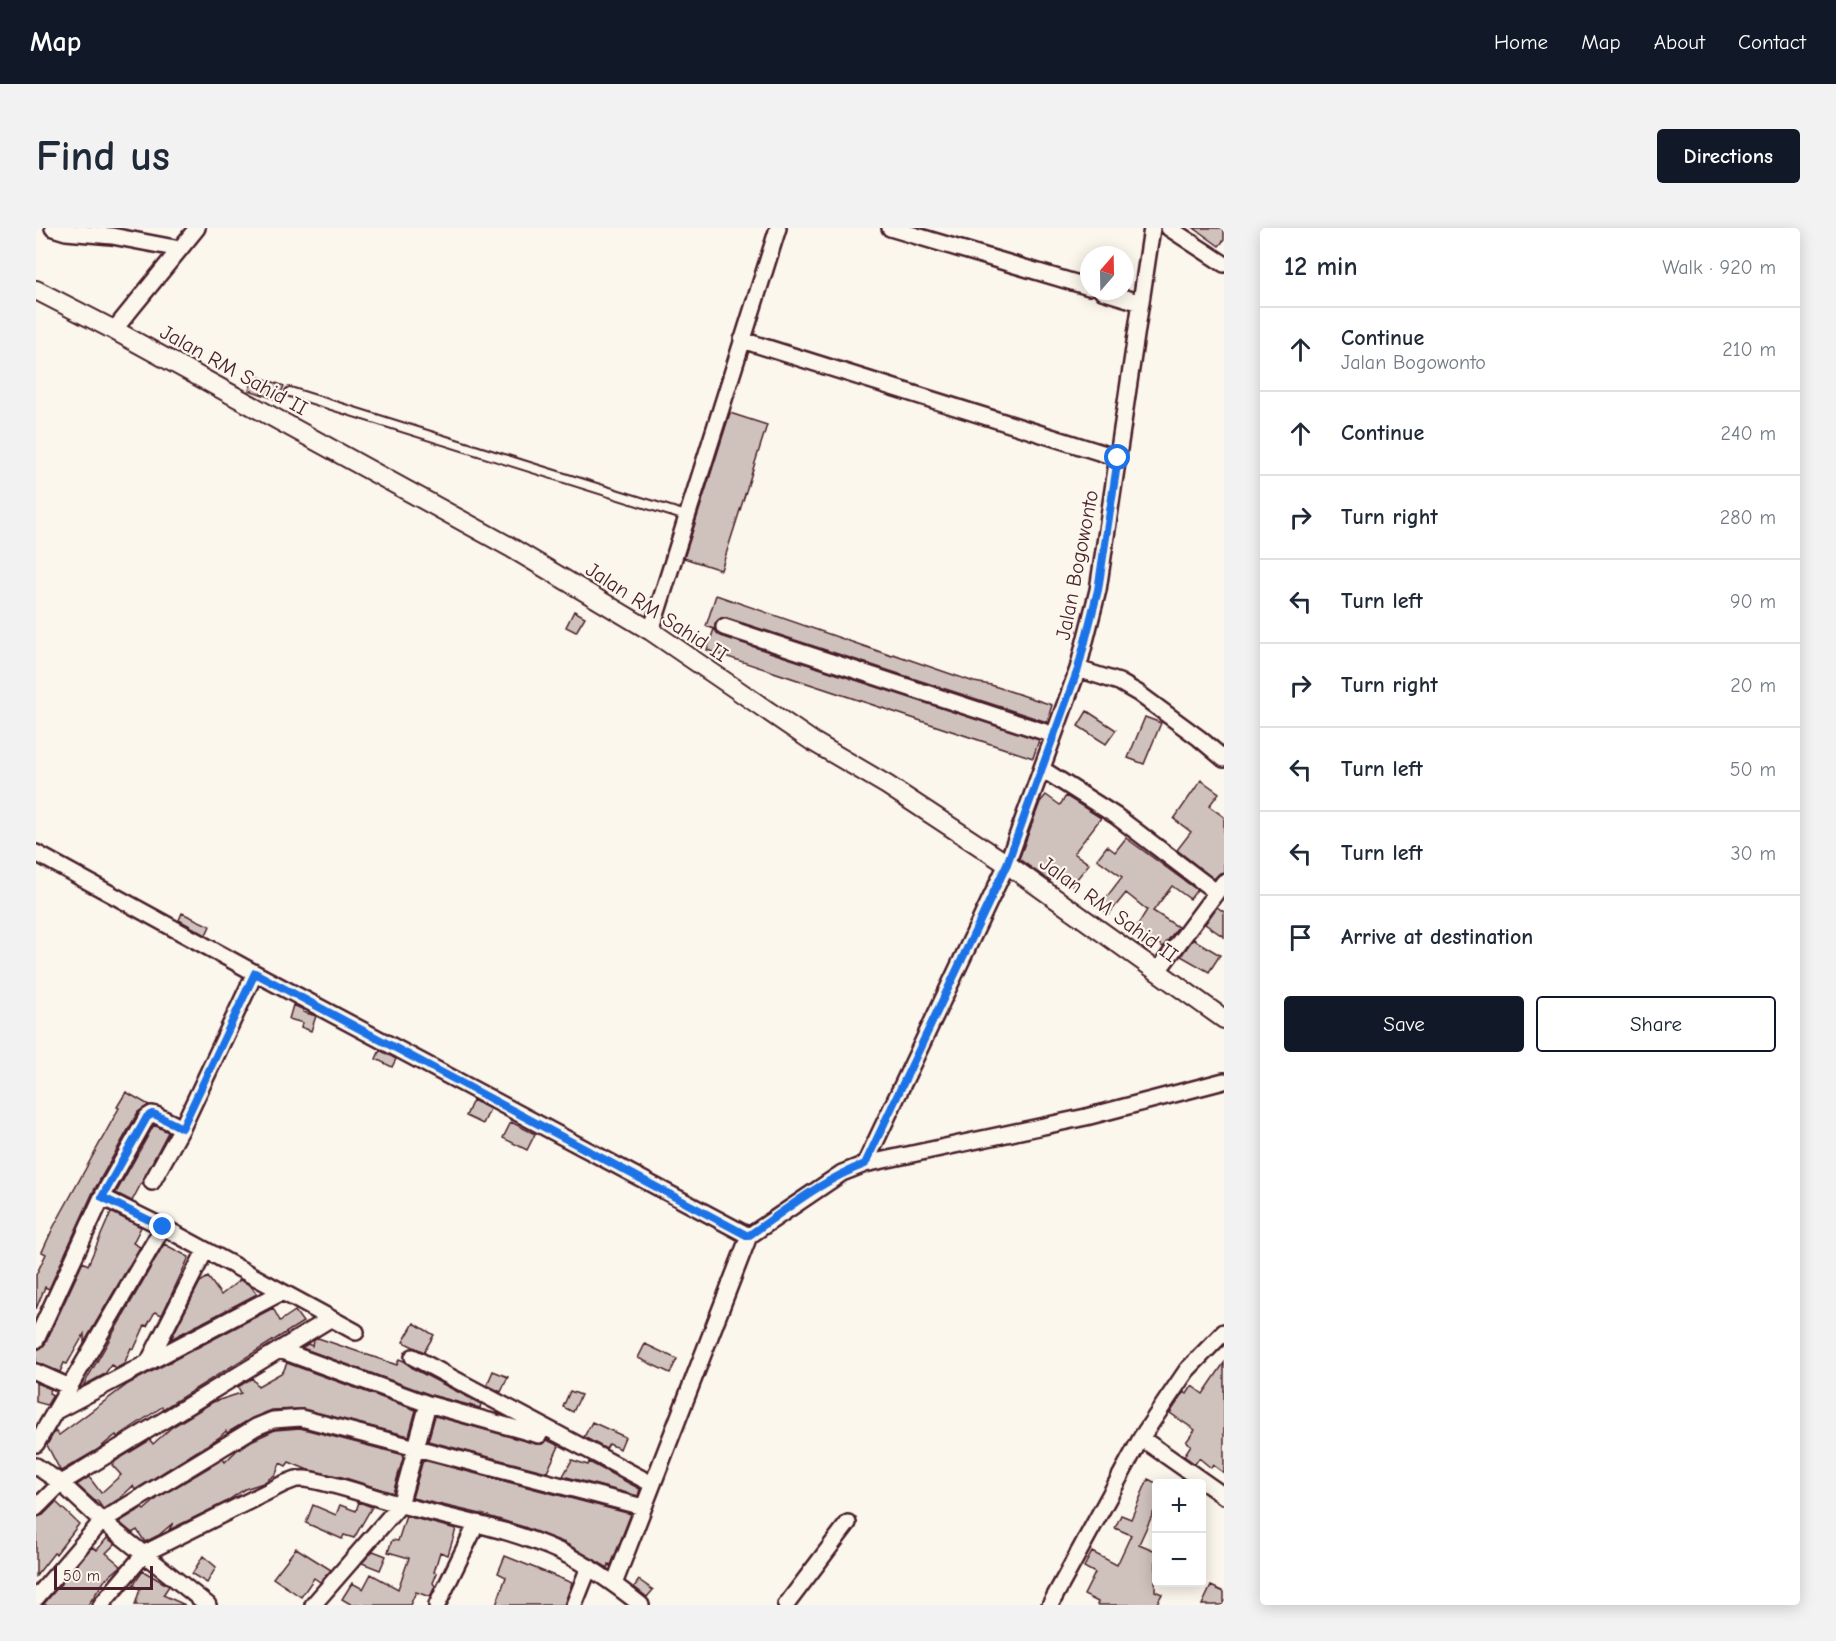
<!DOCTYPE html>
<html lang="en">
<head>
<meta charset="utf-8">
<style>
  :root { --surface:#fff; --page:#f2f2f3; --text:#1f2937; --muted:#747a83; --line:#e0e1e3; --accent:#111827 }
  body { margin:0; font-family:"Comic Neue",sans-serif; background:var(--page); color:var(--text) }
  .controls { position:absolute; right:18px; bottom:18px; display:grid; overflow:hidden; border-radius:6px; box-shadow:0 3px 15px #0003 }
  .controls button { width:54px; height:54px; display:grid; place-items:center; padding:0; border:0; border-bottom:2px solid var(--line); background:var(--surface); color:var(--text); font:30px sans-serif }
  .compass { position:absolute; left:1044px; top:18px; width:54px; height:54px; border-radius:50%; background:var(--surface); box-shadow:0 3px 15px #0003; rotate:20deg }
  .scale { position:absolute; left:18px; bottom:15px; width:99px; box-sizing:border-box; padding-left:6px; border:3px solid #4a1f2b; border-top:0; font-size:16px; line-height:21px; white-space:nowrap; color:#4a1f2b; -webkit-text-stroke:4px #fbf7ec; paint-order:stroke }
  .stop { position:absolute; width:18px; height:18px; margin:-14px; border:4px solid #1a73e8; border-radius:50%; background:#fff }
  .stop.end { background:#1a73e8; border-color:#fff; box-shadow:0 2px 6px #0008 }
  .list { margin:0; padding:0; list-style:none }
  h2 { display:flex; justify-content:space-between; align-items:center; height:78px; margin:0; padding:0 24px; font-size:26px }
  h2 small { font-size:20px; font-weight:400; color:var(--muted) }
  .list li { display:grid; grid-template-columns:39px 1fr auto; gap:18px; align-items:center; box-sizing:border-box; height:84px; padding:0 24px; border-top:2px solid var(--line) }
  .list b { display:block; font-size:22px; white-space:nowrap }
  .list p { margin:0; font-size:20px; white-space:nowrap; color:var(--muted) }
  .list em { font-size:20px; font-style:normal; color:var(--muted) }
  .actions { display:flex; gap:12px; padding:18px 24px }
  .actions a { flex:1; padding:14px 0; border:2px solid var(--accent); border-radius:6px; text-align:center; font-size:21px; color:var(--accent) }
  .actions .main { background:var(--accent); color:#fff }
  .icon { flex:none; width:33px; height:33px; fill:none; stroke:currentColor; stroke-width:2; stroke-linecap:round; stroke-linejoin:round }
  .map { position:relative; flex:none; width:1188px; height:1377px; overflow:hidden; border-radius:6px }
  header { display:flex; align-items:center; gap:36px; box-sizing:border-box; height:84px; padding:0 30px; background:var(--accent); color:#fff }
  header strong { font-size:28px }
  nav { display:flex; gap:33px; margin-inline-start:auto; font-size:21px }
  .intro { display:flex; align-items:center; justify-content:space-between; box-sizing:border-box; height:144px; padding:0 36px }
  h1 { margin:0; font-size:42px }
  .button { padding:15px 27px; border-radius:6px; background:var(--accent); color:#fff; font-size:21px; font-weight:700 }
  main { display:flex; gap:36px; padding:0 36px }
  aside { flex:1; background:var(--surface); border-radius:6px; box-shadow:0 3px 15px #0003 }
  .map>svg:first-child { display:block }
</style>
</head>
<body>
<header>
<strong>Map</strong>
<nav><a>Home</a><a>Map</a><a>About</a><a>Contact</a></nav>
</header>
<div class="intro"><h1>Find us</h1><a class="button">Directions</a></div>
<main>
<div class="map">
<svg width="1188" height="1377" viewBox="0 0 1188 1377">
  <rect width="100%" height="100%" fill="#fbf7ec"/>
  <filter id="ink" filterUnits="userSpaceOnUse"><feTurbulence type="fractalNoise" baseFrequency=".0167" numOctaves="2"/><feDisplacementMap in="SourceGraphic" scale="12" xChannelSelector="R" yChannelSelector="G"/><feConvolveMatrix kernelMatrix="1 2 1 2 8 2 1 2 1" color-interpolation-filters="sRGB"/></filter>
  <g filter="url(#ink)">
    <!-- building -->
    <path fill="#cfc2bc" stroke="#4a1f2b" stroke-width="1.5" d="M1158 0H1188V12L1183 18Z
      M218 147 248 158 242 172 213 162Z
      M694 185 731 197 685 342 648 330Z
      M680 367 839 422 856 428 857 426 938 454 955 457 1016 477 1011 494 691 390H685L679 395V402L685 408 1003 512 997 530 671 422 678 401 670 398Z
      M538 383 549 389 540 404 530 399Z
      M1051 483 1080 502 1070 516 1042 498Z
      M1109 489 1125 495 1108 536 1092 530Z
      M1165 552 1183 565 1173 578 1188 589V644L1184 645 1178 651 1141 622 1155 604 1138 591Z
      M1010 567 1024 577 1030 568 1065 590 1038 625 1053 636 1036 657 1020 644 1014 653 983 631 1004 574Z
      M1090 610 1161 662 1154 671 1136 658 1117 683 1142 699 1127 719 1119 713 1117 716 1098 703 1111 682 1090 665 1073 686 1063 679 1086 649 1061 631 1071 618 1079 624Z
      M1181 679 1188 684V709L1169 696Z
      M146 685 174 698 170 707 143 692Z
      M1157 711 1184 727 1173 744 1145 728Z
      M257 777 268 782 267 784 280 788 275 803 265 799 267 795 253 791Z
      M344 822 360 831 356 839 340 831Z
      M90 864 113 877 102 884 57 964 13 1061 9 1059 0 1081V1047L10 1026 6 1024 17 1000 83 880 81 879Z
      M437 872 454 881 447 896 430 888Z
      M475 894 499 906 491 922 467 910Z
      M118 897 132 904 96 973 80 965Z
      M75 984 105 999 97 1015 104 1019 48 1115V1106L31 1136 28 1135 24 1144 0 1134V1122L5 1120 9 1116 47 1034 52 1037Z
      M128 1016 153 1029 126 1087 119 1084 111 1098 109 1097 98 1121 95 1120 88 1136 81 1140 75 1137 69 1146 47 1158Z
      M172 1049 185 1067 204 1052 214 1057 221 1066 135 1111 164 1054Z
      M237 1080 244 1093 259 1083 267 1094 127 1181 126 1179 81 1209 80 1207 61 1222 25 1243 24 1242 11 1217 19 1203 23 1207 92 1156Z
      M378 1095 398 1107 388 1124 367 1114Z
      M282 1110 361 1137 363 1131 368 1133 378 1141 445 1176 444 1180 395 1167 266 1120 272 1116 276 1118 277 1113Z
      M609 1116 641 1131 634 1145 602 1130Z
      M251 1135 380 1182 373 1208 267 1181 236 1182 216 1190 191 1205 190 1203 184 1209 99 1262 97 1258 83 1271 67 1281 61 1272 59 1273 41 1257 53 1249 65 1265 85 1247 76 1237 81 1232 114 1212 117 1216 136 1199 177 1174 205 1165 202 1159 216 1150 222 1158 247 1144Z
      M1188 1135V1245L1177 1237 1175 1240 1163 1230 1159 1236 1148 1228 1155 1217 1150 1214 1159 1202 1134 1185 1148 1164 1151 1166 1156 1158 1167 1166Z
      M457 1143 472 1149 465 1164 451 1157Z
      M0 1155 15 1161 13 1165 17 1167 11 1177 0 1174Z
      M534 1163 545 1167 537 1184 527 1179Z
      M399 1188 500 1216H506L511 1212 523 1218 511 1244 392 1213Z
      M556 1194 589 1209 584 1221 573 1216 570 1221 548 1209Z
      M264 1200 368 1227 357 1265 306 1249 272 1242 253 1234 250 1238 244 1235 240 1246 227 1255 209 1261 188 1275 133 1302 137 1295 123 1307 109 1314 101 1302 96 1305 83 1294 106 1280 108 1282 123 1269 187 1231 189 1234 201 1222 215 1213 239 1202Z
      M387 1232 595 1286 575 1337 573 1336 572 1340 529 1315 488 1299 445 1286 376 1270Z
      M536 1232 552 1237 553 1234 604 1261 602 1268 527 1248Z
      M1112 1251 1120 1255V1279L1103 1316 1120 1323 1119 1363 1126 1366 1120 1377H1061L1062 1374 1048 1367 1059 1345 1048 1339 1056 1324 1081 1337 1095 1307 1079 1300 1085 1287 1095 1291Z
      M20 1274 43 1296 20 1326 18 1325 0 1348V1289L7 1287Z
      M323 1274 336 1279 318 1310 308 1307 306 1311 270 1295 277 1277 300 1287 304 1277 320 1283Z
      M370 1288 420 1301 412 1327 404 1324 398 1344 401 1345 397 1355 399 1358 394 1369 380 1364 374 1377H316L306 1371 316 1355 327 1361 335 1346 362 1361 373 1330 352 1324 356 1312 362 1313Z
      M71 1310 79 1316 70 1325 85 1338 69 1352 52 1377H7L56 1319 61 1322Z
      M260 1320 295 1342 284 1354 278 1350 265 1369 237 1350Z
      M337 1323 350 1328 344 1342 326 1335Z
      M167 1328 180 1339 171 1355 156 1346Z
      M469 1328 536 1355 528 1377H460L470 1349 462 1345Z
      M107 1343 133 1358 127 1367 149 1377H99L104 1361 97 1357Z
      M603 1352 617 1362 611 1369 598 1359Z
      M1175 1358 1188 1364V1377H1166Z"/>
    <g fill="none" stroke-linecap="round" stroke-linejoin="round">
      <defs>
        <path id="service" d="M254 164 650 288"/>
        <path id="minor" d="M17 0 30 4 76 8 144 21
          M854 0 1053 59
          M1133 0 1188 36
          M1066 63 1105 75
          M78 102 161 0
          M706 112 1082 230
          M688 399 1018 507
          M615 403 742 0
          M1042 441 1083 454 1102 465 1163 510 1188 531
          M1006 541 1080 588 1180 664
          M0 625 219 745 713 1008
          M1121 744 1188 654
          M829 936 971 636 1042 441 1062 362 1116 0
          M116 954 146 900 219 745
          M66 969 127 999 320 1104
          M0 1112 66 969 111 889 116 886 120 887 146 900
          M244 1122 392 1176 503 1207
          M377 1129 616 1256
          M113 1133 169 1023
          M0 1144 34 1159
          M20 1183 246 1064
          M1105 1210 1188 1268
          M0 1216 127 999
          M0 1238 25 1255 66 1293 172 1377
          M0 1280 25 1255 294 1091
          M578 1356 713 1008 806 945 829 936 1050 889 1188 853
          M0 1370 66 1293 220 1199 237 1192 265 1190 607 1279
          M65 1377 109 1325 247 1256 260 1251H269C300 1255 331 1268 362 1276 416 1291 473 1300 525 1324 554 1338 580 1357 605 1377
          M277 1377 364 1277 392 1176
          M401 1377 441 1295
          M538 1377 553 1339
          M750 1377 812 1295
          M1014 1377 1105 1210 1151 1142 1188 1104"/>
        <path id="tertiary" d="M0 62 78 102 474 319 615 403 776 513 851 557 971 636 1188 791"/>
      </defs>
      <!-- service casing -->
      <use href="#service" stroke="#4a1f2b" stroke-width="12"/>
      <!-- minor casing -->
      <use href="#minor" stroke="#4a1f2b" stroke-width="20"/>
      <!-- tertiary casing -->
      <use href="#tertiary" stroke="#4a1f2b" stroke-width="22"/>
      <!-- service -->
      <use href="#service" stroke="#fbf7ec" stroke-width="8"/>
      <!-- minor -->
      <use href="#minor" stroke="#fbf7ec" stroke-width="15"/>
      <!-- tertiary -->
      <use href="#tertiary" stroke="#fbf7ec" stroke-width="18"/>
    </g>
  </g>
  <g fill="none" stroke-linecap="round" stroke-linejoin="round" filter="url(#ink)">
    <!-- route -->
    <path stroke="#1a73e8" stroke-width="8" d="M127 999 66 969 111 889 116 886 120 887 146 900 219 745 712 1008C750 982 786 952 829 936L971 636 1018 507 1042 441 1062 362 1082 230"/>
  </g>
  <g text-anchor="middle" stroke-width="4.5" stroke-linejoin="round" paint-order="stroke">
    <!-- street labels -->
    <g font-size="21" fill="#4a1f2b" stroke="#fbf7ec">
      <text transform="translate(198 142) rotate(29)" y="7">Jalan RM Sahid II</text>
      <text transform="translate(1041 337) rotate(-79)" y="7">Jalan Bogowonto</text>
      <text transform="translate(621 384) rotate(33)" y="7">Jalan RM Sahid II</text>
      <text transform="translate(1073 681) rotate(36)" y="7">Jalan RM Sahid II</text>
    </g>
  </g>
</svg>
<div class="controls">
<button>+</button>
<button>−</button>
</div>
<svg class="compass" viewBox="-18 -18 36 36"><path d="M0-13l5 13h-10z" fill="#e53935"/><path d="M0 13l5-13h-10z" fill="#747a83"/></svg>
<div class="scale">50 m</div>
<div class="stop" style="left:1082px;top:230px"></div>
<div class="stop end" style="left:127px;top:999px"></div>
</div>
<aside>
<h2>12 min<small>Walk · 920 m</small></h2>
<ul class="list">
<li><svg class="icon" aria-label="ahead" viewBox="0 0 24 24"><path d="M12 20V5M6 11l6-6 6 6"/></svg><div><b>Continue</b><p>Jalan Bogowonto</p></div><em>210 m</em></li>
<li><svg class="icon" aria-label="ahead" viewBox="0 0 24 24"><path d="M12 20V5M6 11l6-6 6 6"/></svg><div><b>Continue</b></div><em>240 m</em></li>
<li><svg class="icon" aria-label="right" viewBox="0 0 24 24"><path d="M7 20v-9h11M14 6l5 5-5 5"/></svg><div><b>Turn right</b></div><em>280 m</em></li>
<li><svg class="icon" aria-label="left" viewBox="0 0 24 24"><path d="M17 20v-9H6M10 6l-5 5 5 5"/></svg><div><b>Turn left</b></div><em>90 m</em></li>
<li><svg class="icon" aria-label="right" viewBox="0 0 24 24"><path d="M7 20v-9h11M14 6l5 5-5 5"/></svg><div><b>Turn right</b></div><em>20 m</em></li>
<li><svg class="icon" aria-label="left" viewBox="0 0 24 24"><path d="M17 20v-9H6M10 6l-5 5 5 5"/></svg><div><b>Turn left</b></div><em>50 m</em></li>
<li><svg class="icon" aria-label="left" viewBox="0 0 24 24"><path d="M17 20v-9H6M10 6l-5 5 5 5"/></svg><div><b>Turn left</b></div><em>30 m</em></li>
<li><svg class="icon" aria-label="arrive" viewBox="0 0 24 24"><path d="M6 21V4h12l-3 4 3 4H6"/></svg><div><b>Arrive at destination</b></div></li>
</ul>
<div class="actions"><a class="main">Save</a><a>Share</a></div>
</aside>
</main>
</body>
</html>
